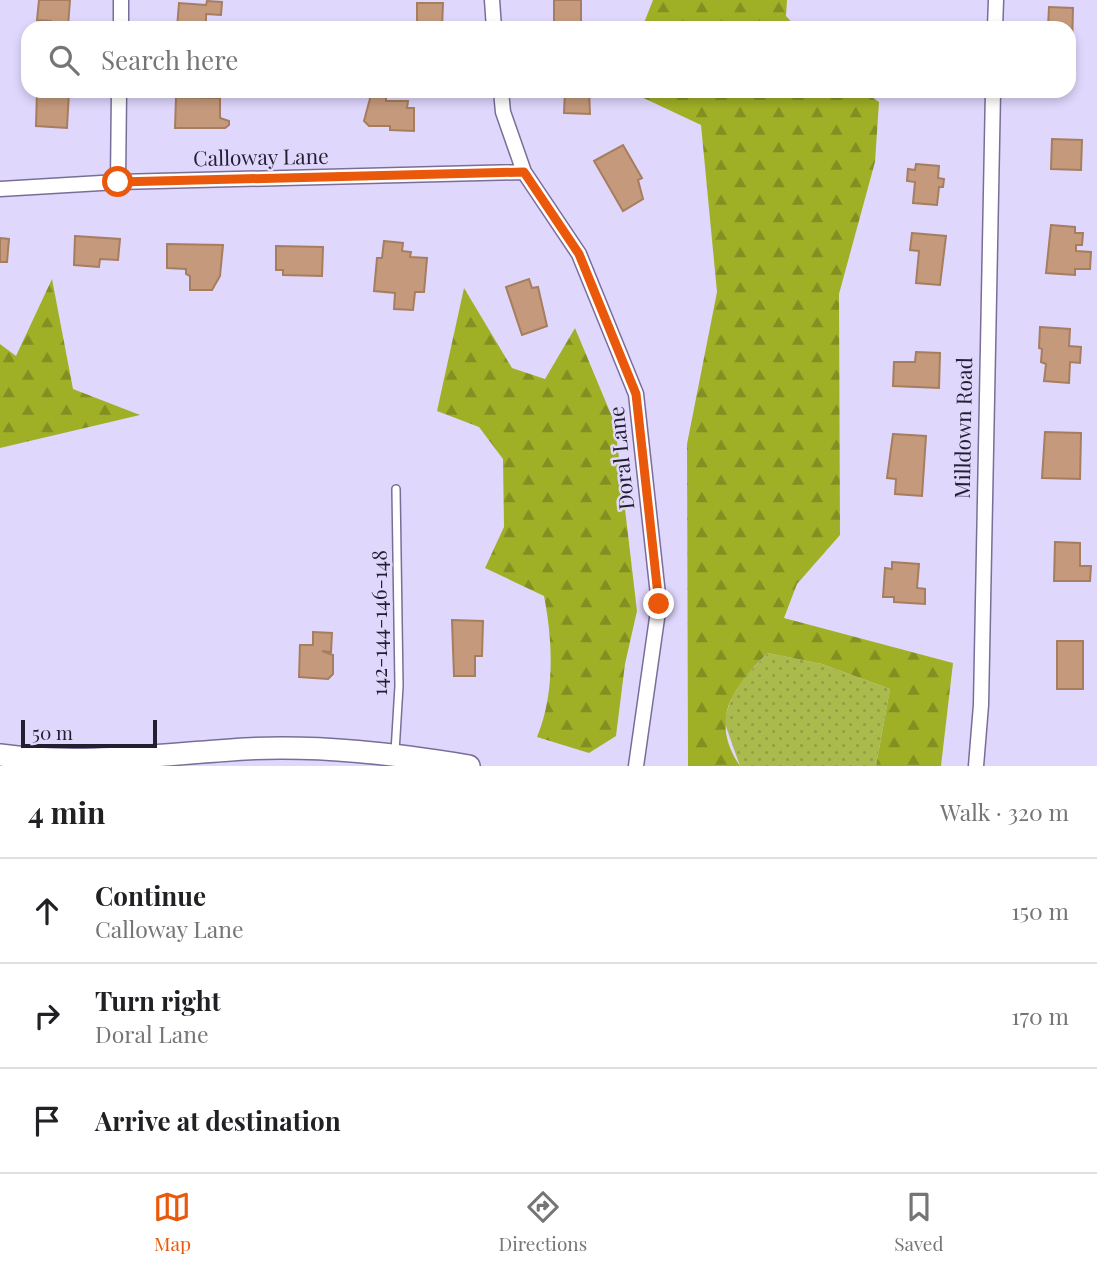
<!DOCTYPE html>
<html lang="en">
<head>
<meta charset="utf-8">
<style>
  :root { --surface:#fff; --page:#f6f6f6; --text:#202124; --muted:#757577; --line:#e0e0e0; --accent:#ea580c }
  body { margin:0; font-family:"Playfair Display",serif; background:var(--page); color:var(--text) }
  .scale { position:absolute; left:21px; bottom:18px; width:136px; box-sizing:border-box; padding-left:7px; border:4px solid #231f30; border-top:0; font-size:19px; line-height:24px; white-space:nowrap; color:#231f30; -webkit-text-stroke:5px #e0d7fd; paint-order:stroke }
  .stop { position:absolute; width:21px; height:21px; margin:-16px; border:5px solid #ea580c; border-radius:50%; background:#fff }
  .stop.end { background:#ea580c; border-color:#fff; box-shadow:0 2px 7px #0008 }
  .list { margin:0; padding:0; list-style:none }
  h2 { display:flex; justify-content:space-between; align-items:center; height:91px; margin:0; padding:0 28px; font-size:30px }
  h2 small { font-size:23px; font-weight:400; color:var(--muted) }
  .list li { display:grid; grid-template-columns:46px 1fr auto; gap:21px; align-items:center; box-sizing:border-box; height:105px; padding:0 28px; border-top:2px solid var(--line) }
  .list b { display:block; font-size:26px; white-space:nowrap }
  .list p { margin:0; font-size:23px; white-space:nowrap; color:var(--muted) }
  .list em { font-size:23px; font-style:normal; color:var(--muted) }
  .icon { flex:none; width:38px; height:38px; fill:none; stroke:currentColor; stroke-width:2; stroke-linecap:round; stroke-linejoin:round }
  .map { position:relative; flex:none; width:1097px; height:766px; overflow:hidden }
  .search { position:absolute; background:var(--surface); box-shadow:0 4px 10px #0003; left:21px; right:21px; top:21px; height:77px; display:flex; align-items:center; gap:18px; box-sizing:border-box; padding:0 24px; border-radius:21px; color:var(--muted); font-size:26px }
  .sheet { height:406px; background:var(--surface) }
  nav { display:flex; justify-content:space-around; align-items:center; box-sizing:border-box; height:98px; border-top:2px solid var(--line); background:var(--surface); font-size:19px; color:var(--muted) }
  nav a { display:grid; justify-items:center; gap:4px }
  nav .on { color:var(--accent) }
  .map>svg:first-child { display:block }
</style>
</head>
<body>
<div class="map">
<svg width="1097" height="766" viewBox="0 0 1097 766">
  <defs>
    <pattern id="grass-dots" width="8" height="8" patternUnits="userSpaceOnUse" patternTransform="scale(1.75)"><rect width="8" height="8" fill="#abba4d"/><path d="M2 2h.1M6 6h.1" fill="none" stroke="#939f44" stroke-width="1.8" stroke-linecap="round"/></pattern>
    <pattern id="forest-firs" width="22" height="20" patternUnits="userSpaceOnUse" patternTransform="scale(1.75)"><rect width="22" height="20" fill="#a0b026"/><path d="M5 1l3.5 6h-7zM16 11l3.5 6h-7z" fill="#828f21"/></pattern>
  </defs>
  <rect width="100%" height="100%" fill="#e0d7fd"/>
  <!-- grass -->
  <path fill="url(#grass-dots)" d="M768 653 822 664 890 689 876 766H740L724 721 735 686Z"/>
  <!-- forest -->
  <path fill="url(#forest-firs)" d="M653 0H787L786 16 797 28H642Z
    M635 91H863L879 102 875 162 839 294 840 535 797 584 784 618 953 663 941 766H876L890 689 822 664 768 653C734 685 708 719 740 766H688L687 444 717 292 701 125 635 94Z
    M52 279 73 389 140 415 0 448V344L16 356Z
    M464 288 512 368 545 379 575 328 615 424 637 611 625 664 616 736 589 753 537 737C555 693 553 642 544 596L485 568 504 527 503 459 479 427 437 411Z"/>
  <!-- building -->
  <path fill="#c59a7c" stroke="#a67d5f" stroke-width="2" d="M39 0H70L68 26 51 25V21L37 20Z
    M554 0H581V24H554Z
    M207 1 222 2 221 15 206 14V28H177L179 3 206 5Z
    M417 3H443L442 28H417Z
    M1049 7 1073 8 1072 47H1069V28H1048Z
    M37 91H69L67 128 36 126Z
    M372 91H386V101H408L407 108H414V131L390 130V126H369L364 121Z
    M565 91H589L590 114 564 113Z
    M176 97 220 98V118L229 121V125L225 128H175Z
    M1052 139 1082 140 1081 170 1051 169Z
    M623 145 642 178 638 180 643 199 623 211 594 161Z
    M916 164 939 166 938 178 944 179 943 187H939L937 205 913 203 915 182 907 181 908 169 915 170Z
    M1051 225 1075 227V233H1083L1082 245H1076V251L1091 252 1090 269H1075V275L1046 273Z
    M912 233 946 236 940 285 916 283 919 251 910 250Z
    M75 236 120 239 118 260 100 259 99 267 74 265Z
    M0 238 9 239 7 262H0Z
    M384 241 403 243 402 251 411 252 410 257 427 258 424 292H415L413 310 394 309 395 293 374 291 377 258H382Z
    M167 244 223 245 220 276 212 290H190V276L186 274V269L167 268Z
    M276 246 323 247 322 276 283 275V270H276Z
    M529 279 532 288 538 287 547 326 522 335 506 287Z
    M1040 327 1070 329 1069 346 1081 347 1080 363 1070 362 1069 383 1044 381 1046 364 1041 362 1042 349 1039 348Z
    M916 352 940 353 939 388 893 386 894 362H915Z
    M1045 432 1081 433 1080 479 1042 478Z
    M893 434 926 436 922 496 895 494 896 479 887 478Z
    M1055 542 1080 543V566H1091L1090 581H1054Z
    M892 562 919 564 917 588 925 589V604L894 602V597H883L885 568 892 569Z
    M452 620 483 621 482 656H475V676H454Z
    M313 632 332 633 331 652 322 651 333 655V674L328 679 299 677 300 645H313Z
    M1057 641H1083V689H1057Z"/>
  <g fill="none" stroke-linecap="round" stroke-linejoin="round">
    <defs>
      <path id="lane" d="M395 752 399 686 396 489"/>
      <path id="street" d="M492 0 494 28
        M121 28V0
        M995 28 996 0
        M501 91 503 112 524 172 579 254 636 394 659 604 636 766
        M118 182 119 91
        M0 189 118 182 524 172
        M976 766 981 705 993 91"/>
      <path id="secondary" d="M0 755C83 766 163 754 245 749 320 745 396 754 469 766"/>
    </defs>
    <!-- lane casing -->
    <use href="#lane" stroke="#796e99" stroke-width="10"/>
    <!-- street casing -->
    <use href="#street" stroke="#796e99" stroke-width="17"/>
    <!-- secondary casing -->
    <use href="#secondary" stroke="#796e99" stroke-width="24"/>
    <!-- lane -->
    <use href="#lane" stroke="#fff" stroke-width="7"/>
    <!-- street -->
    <use href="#street" stroke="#fff" stroke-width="14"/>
    <!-- secondary -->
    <use href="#secondary" stroke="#fff" stroke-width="21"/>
  </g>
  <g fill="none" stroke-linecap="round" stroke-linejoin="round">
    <!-- route -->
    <path stroke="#ea580c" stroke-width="9" d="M118 182 524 172 579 254 636 394 659 604"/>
  </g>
  <g text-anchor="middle" stroke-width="5" stroke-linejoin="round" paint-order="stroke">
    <!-- street labels -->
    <g font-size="21" fill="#231f30" stroke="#e0d7fd">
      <text transform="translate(261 158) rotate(-1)" y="7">Calloway Lane</text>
      <text transform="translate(964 428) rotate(-89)" y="7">Milldown Road</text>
      <text transform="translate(622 458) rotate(-96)" y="7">Doral Lane</text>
      <text transform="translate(380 623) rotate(-90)" y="7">142-144-146-148</text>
    </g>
  </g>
</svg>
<div class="scale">50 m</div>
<div class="stop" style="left:118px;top:182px"></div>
<div class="stop end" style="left:659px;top:604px"></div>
<div class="search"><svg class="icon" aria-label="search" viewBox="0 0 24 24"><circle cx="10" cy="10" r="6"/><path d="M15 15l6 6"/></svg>Search here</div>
</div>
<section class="sheet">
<h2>4 min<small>Walk · 320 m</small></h2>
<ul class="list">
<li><svg class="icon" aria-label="ahead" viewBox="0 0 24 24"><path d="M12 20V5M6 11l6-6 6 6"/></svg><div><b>Continue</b><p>Calloway Lane</p></div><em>150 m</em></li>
<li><svg class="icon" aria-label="right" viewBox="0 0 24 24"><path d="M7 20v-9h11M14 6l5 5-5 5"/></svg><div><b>Turn right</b><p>Doral Lane</p></div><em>170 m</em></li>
<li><svg class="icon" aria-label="arrive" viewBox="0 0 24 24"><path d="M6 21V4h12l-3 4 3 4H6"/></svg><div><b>Arrive at destination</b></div></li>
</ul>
</section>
<nav>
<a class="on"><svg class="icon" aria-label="map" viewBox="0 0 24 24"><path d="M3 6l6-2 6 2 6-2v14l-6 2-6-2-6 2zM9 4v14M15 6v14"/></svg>Map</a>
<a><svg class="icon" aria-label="directions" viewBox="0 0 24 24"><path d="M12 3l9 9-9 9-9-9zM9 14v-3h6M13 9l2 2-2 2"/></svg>Directions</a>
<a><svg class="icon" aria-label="saved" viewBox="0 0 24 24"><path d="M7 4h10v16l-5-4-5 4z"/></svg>Saved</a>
</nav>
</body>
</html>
